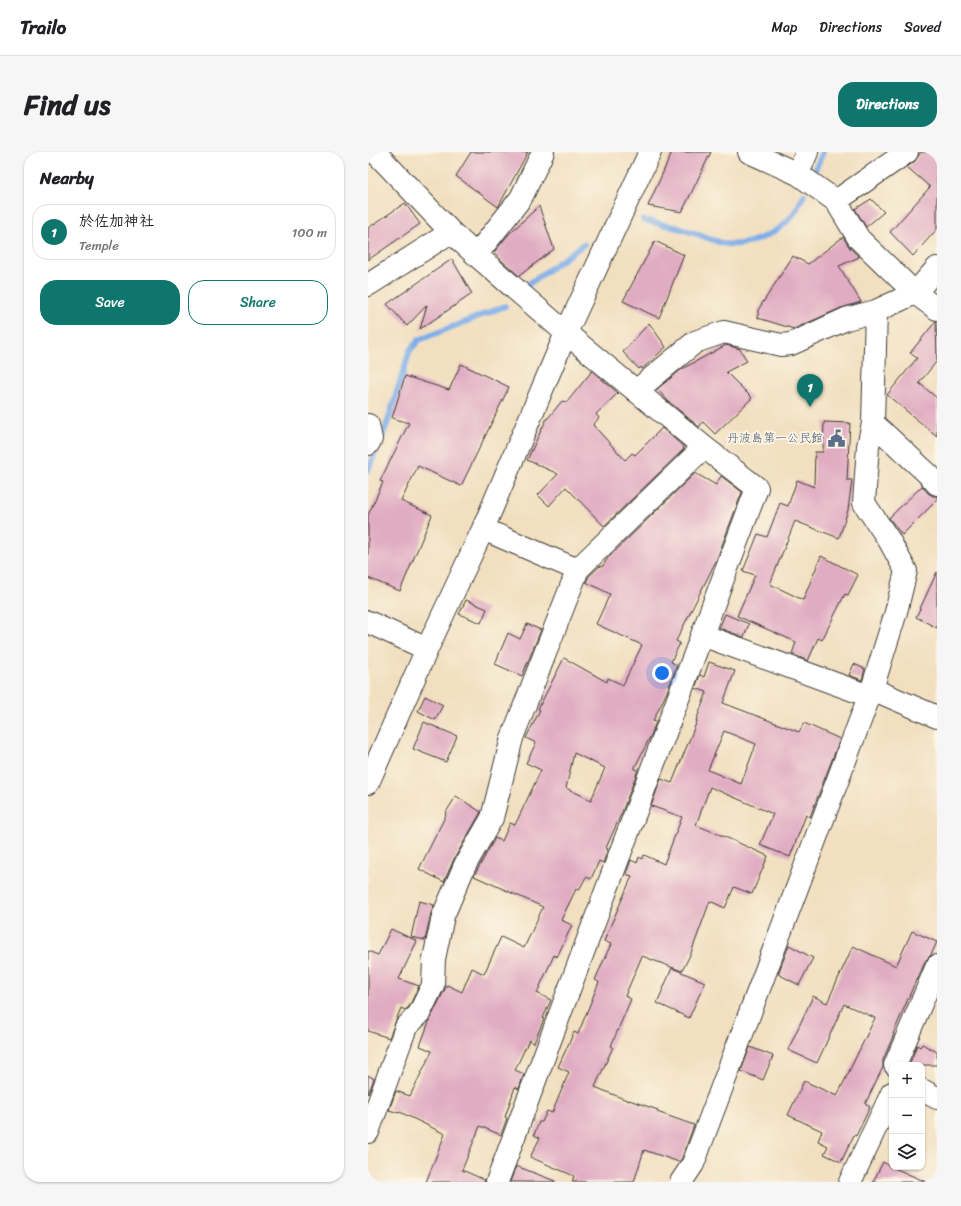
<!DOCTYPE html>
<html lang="en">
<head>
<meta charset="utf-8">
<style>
  :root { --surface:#fff; --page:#f6f6f6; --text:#202124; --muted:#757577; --line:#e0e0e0; --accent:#0f766e }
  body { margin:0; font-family:Sriracha,"Klee One",sans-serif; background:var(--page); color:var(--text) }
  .controls { position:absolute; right:12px; bottom:12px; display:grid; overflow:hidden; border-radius:8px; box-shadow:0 1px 3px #0004 }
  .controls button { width:36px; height:36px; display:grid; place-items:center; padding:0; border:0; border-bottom:1px solid var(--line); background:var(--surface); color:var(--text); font:20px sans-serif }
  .you { position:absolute; left:294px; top:521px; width:14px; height:14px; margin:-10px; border:3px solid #fff; border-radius:50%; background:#1a73e8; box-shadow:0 0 0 6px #1a73e833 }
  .badge { display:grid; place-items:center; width:26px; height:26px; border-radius:50%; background:var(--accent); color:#fff; font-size:13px; font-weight:700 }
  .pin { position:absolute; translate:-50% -33px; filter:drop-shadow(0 1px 2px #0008) }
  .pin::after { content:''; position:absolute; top:21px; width:14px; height:12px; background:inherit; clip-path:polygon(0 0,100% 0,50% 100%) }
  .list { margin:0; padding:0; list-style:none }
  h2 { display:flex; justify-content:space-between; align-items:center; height:52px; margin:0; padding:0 16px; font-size:17px }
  h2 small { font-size:13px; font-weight:400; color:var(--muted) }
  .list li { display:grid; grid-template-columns:26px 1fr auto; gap:12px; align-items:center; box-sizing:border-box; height:56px; margin:0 8px 8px; padding:0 8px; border:1px solid var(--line); border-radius:16px }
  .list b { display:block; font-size:15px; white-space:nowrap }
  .list p { margin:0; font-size:13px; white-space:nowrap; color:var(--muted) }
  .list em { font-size:13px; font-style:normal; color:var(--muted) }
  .actions { display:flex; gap:8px; padding:12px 16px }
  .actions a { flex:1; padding:9px 0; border:1px solid var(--accent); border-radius:16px; text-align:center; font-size:14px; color:var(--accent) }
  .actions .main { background:var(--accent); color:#fff }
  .icon { flex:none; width:22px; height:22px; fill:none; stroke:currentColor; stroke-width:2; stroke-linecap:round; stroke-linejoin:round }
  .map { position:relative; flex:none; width:569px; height:1030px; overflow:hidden; border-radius:16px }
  header { display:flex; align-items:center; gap:24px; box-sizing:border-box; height:56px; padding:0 20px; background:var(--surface); border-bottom:1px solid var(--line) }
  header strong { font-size:19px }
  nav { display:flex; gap:22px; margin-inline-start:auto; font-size:14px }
  .intro { display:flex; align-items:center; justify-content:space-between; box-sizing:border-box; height:96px; padding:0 24px }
  h1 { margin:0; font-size:28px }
  .button { padding:10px 18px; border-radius:16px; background:var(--accent); color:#fff; font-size:14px; font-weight:700 }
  main { display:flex; gap:24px; padding:0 24px }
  aside { flex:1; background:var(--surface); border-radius:16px; box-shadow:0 1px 3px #0004 }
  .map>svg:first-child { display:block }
</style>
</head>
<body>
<header>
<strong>Trailo</strong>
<nav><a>Map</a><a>Directions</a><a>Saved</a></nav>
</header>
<div class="intro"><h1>Find us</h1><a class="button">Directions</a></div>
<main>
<aside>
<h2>Nearby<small></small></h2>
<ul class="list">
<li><span class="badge">1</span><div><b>於佐加神社</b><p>Temple</p></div><em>100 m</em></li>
</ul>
<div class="actions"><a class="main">Save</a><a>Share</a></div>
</aside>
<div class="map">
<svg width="569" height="1030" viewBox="0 0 569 1030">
  <rect width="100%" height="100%" fill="#fcf5e5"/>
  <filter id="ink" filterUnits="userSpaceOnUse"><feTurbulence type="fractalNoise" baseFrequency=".025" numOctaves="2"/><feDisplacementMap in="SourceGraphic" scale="8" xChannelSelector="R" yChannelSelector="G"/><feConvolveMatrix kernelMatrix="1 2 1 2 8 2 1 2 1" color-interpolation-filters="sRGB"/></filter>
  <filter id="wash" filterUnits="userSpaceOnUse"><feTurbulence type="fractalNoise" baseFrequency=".012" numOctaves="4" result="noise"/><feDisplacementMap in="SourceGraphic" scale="16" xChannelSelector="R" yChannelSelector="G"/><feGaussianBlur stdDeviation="0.9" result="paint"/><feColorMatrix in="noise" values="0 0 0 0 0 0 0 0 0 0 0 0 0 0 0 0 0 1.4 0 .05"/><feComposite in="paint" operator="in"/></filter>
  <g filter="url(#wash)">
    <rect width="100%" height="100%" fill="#f1dfbf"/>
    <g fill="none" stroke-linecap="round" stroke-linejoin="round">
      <!-- stream -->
      <path stroke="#7eade8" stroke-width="6" d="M446 20 455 0
        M275 68C293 72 310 75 326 81 337 84 347 90 358 92 380 95 411 81 424 64 429 58 432 50 436 43
        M158 134 216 92
        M0 318 19 272 42 198 51 188 137 154"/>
    </g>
    <g id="blocks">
      <!-- building -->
      <path fill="#e0acc2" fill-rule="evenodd" d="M103 0H160L130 55 88 24Z
        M304 0H343L314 60 280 54Z
        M553 0H564L569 7V77L545 104 522 80 562 35 539 15 546 10Z
        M503 47 516 60 498 75 487 57Z
        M37 51 52 72 0 108V76Z
        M171 54 186 97 151 124 132 107 126 100 141 82Z
        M475 85 482 96 491 105 471 114 493 150 473 156 426 177 390 166V158L425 104 440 112Z
        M287 89 316 103 291 166 255 149Z
        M84 107 104 142 52 177 59 153 39 174 19 152Z
        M568 169 569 209 551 231 569 246V284L519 243 549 206 542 201Z
        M281 171 298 195 274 217 273 215 271 217 255 200Z
        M358 193 372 197 379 209 358 220 384 246 347 282 335 270 331 275 300 249 289 237 314 217Z
        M93 212 141 235 93 334 50 314 33 349 64 363 32 439 0 426V363L15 330 12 329 41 271 24 266 37 224 81 238Z
        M224 219 250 241 228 262 231 266 225 273 257 308 264 301 267 303 294 276 316 295 315 296 316 297 236 374 198 335 181 354 170 343 190 322 159 308 179 266H180L194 249 199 250Z
        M456 270 482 271 479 328H484L480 358 471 386 427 369 402 432 435 448 453 404 490 423 480 443 477 442 454 488 450 486 440 509 424 502 428 490 369 464 387 423 375 419 390 382 399 385 412 351 420 354 429 328 446 335 447 300H455Z
        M327 321 348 333 353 324 374 340 348 409 308 489 312 491 303 510 309 513 299 540 285 569 288 570 283 583 266 617 270 618 254 660 238 696 240 697 235 711 231 709 223 727 218 725 211 738 208 737 193 768 204 773 189 805 186 803 169 841 183 848 175 866 176 867 166 891 161 888 147 918 156 922 151 937 147 935 137 965 139 966 133 983 112 974 94 1018 117 1028V1030H58L77 982 32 960 31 961 21 958 28 939 42 944 64 899 52 894 62 867 79 833 94 840 104 816 116 822 133 785 156 796 175 755 106 724 127 686 134 689 142 671 147 673 173 618 158 611 168 591 158 586 172 558 170 557 196 506 239 530 240 526 255 533 274 493 228 472 242 442 218 430 221 424 232 414 234 415 239 407ZM206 601 237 616 223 648 198 636Z
        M554 334 560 341 565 344H569V348L534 383 521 366Z
        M569 420V476L548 465Z
        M98 448 119 457 113 471 91 462Z
        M357 462 381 472 376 485 351 476Z
        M159 472 173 478 154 524 127 512 140 481 152 487Z
        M341 510 367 519 355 551 431 580 436 571 472 587 442 665 438 663 422 705 392 693 405 662 342 635 328 673 355 684 400 704 384 742 366 735 357 756 342 749 323 801 314 819 274 804 257 844 263 847 243 894 245 895 227 935 261 949V948L290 958 289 960 326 973 314 1006 311 1010 276 998 266 1030H204L206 1024 162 1005 172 986 166 983 171 970H174L179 959 184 961 201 920 190 915 206 880 210 882 231 830 227 828 243 792 236 789 264 724 258 722 263 708 269 711 271 705 274 707 276 703 296 712 314 665 283 654 293 627 304 631 329 569H328L339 540 327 536 332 523 336 525ZM356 579 388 592 373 632 340 618Z
        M486 512 497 517 494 528 481 523Z
        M57 544 75 553 67 568 50 559Z
        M56 570 89 584 78 610 45 597Z
        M88 644 113 660 86 707 76 730 51 717 78 663 77 662Z
        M51 749 66 753 63 761 57 788 43 785Z
        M23 777 49 789 31 827 51 834 41 855 37 858 33 856 21 886 0 879V799L10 803Z
        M544 779 569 790 563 803 557 809 549 829 548 828 525 882H526L515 908V915L497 952 502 955 488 984 486 983 473 1010 456 1002 460 994 450 989 454 979 420 963 436 929 469 944 507 866 476 852 449 911 420 898 445 844 459 851 485 794 528 814Z
        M421 793 445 806 431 833 410 822Z
        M304 816 337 830 321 866 289 851Z
        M554 892 569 900V913H541L549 893 552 895Z
        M382 895 405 904 395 928 373 919Z
        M0 923 6 927 0 942Z
        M515 1010 524 1015 558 1030H505Z
        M148 1014 187 1029V1030H142Z"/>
    </g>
  </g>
  <g filter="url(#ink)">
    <use href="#blocks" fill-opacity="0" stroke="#3c3934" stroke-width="1"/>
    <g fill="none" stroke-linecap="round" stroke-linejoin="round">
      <defs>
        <path id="minor" d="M7 0 83 80 108 103 198 181 336 295 389 336 129 1030
          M381 0 430 22 439 0
          M430 22 468 49 491 87 547 141 569 157
          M468 49 539 0
          M108 103 153 46 175 0
          M569 116 547 141 508 159 505 271 500 294 496 351 521 388 538 419 528 460 504 537 569 565
          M0 133 83 80
          M268 239 327 190 356 180 413 193 423 192 478 167 508 159
          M505 271 561 323 569 332
          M0 273 3 287 0 292
          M115 377 203 415 210 417
          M0 470 59 497
          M334 483 501 544
          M0 631 59 497 115 377 198 181 282 0
          M527 913 569 814
          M554 938 569 946
          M0 980 38 875 51 862 65 833 66 807 75 764 97 713 124 666 144 586 210 417 336 295
          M313 1030 325 1012 504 537
          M482 1030 524 941"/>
      </defs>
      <!-- minor casing -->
      <use href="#minor" stroke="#3c3934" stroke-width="24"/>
      <!-- minor -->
      <use href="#minor" stroke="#fff" stroke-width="22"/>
    </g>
  </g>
  <!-- icons -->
  <defs>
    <symbol id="civic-bare" viewBox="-9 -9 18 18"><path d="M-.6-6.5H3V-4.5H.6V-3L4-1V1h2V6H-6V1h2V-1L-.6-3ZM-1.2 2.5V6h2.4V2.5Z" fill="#5c6f8a" stroke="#fcf5e5" stroke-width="2.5" paint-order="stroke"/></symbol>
  </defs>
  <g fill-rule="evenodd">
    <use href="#civic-bare" x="456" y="274" width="25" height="25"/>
  </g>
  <g text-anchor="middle" stroke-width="3.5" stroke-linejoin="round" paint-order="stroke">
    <!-- service labels -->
    <g font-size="12" fill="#4e5e75" stroke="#fcf5e5" text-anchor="end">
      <text x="455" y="290">丹波島第一公民館</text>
    </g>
  </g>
</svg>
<div class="controls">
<button>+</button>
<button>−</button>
<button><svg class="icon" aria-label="layers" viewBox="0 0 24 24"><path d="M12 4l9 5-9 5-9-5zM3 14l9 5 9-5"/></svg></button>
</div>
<div class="you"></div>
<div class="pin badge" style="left:442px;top:255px">1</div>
</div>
</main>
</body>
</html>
